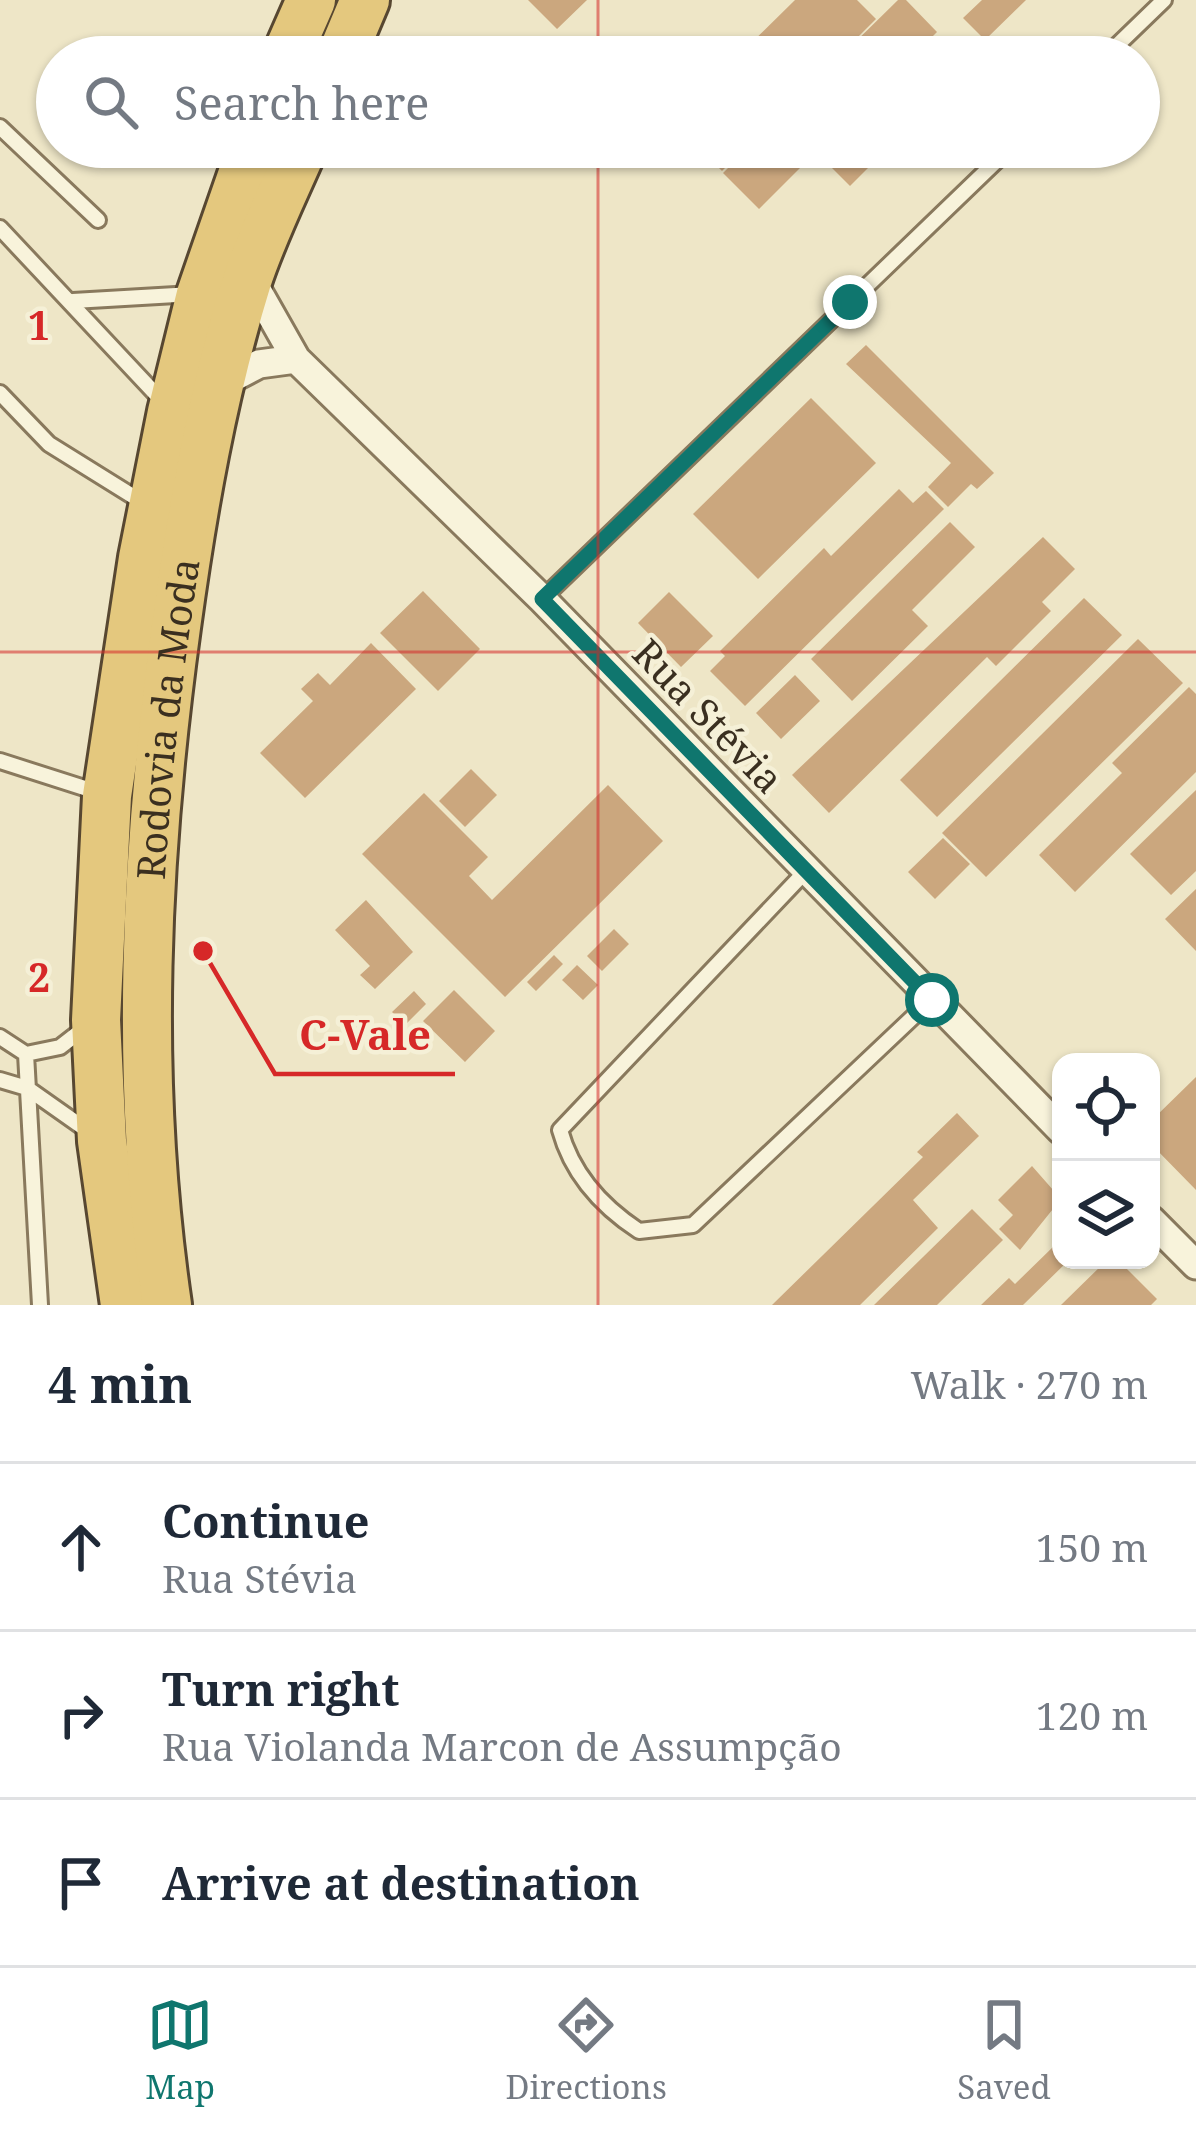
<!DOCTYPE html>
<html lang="en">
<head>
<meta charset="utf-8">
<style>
  :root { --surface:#fff; --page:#f2f2f3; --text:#1f2937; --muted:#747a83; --line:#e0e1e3; --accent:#0f766e }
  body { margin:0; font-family:"Noto Serif",serif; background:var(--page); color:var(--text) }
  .controls { position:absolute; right:36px; bottom:36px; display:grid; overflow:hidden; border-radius:24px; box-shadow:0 3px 9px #0004 }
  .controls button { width:108px; height:108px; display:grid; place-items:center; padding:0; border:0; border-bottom:3px solid var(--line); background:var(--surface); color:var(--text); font:60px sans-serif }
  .stop { position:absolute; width:36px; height:36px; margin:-27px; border:9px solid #0f766e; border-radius:50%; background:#fff }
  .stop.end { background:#0f766e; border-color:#fff; box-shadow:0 3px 12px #0008 }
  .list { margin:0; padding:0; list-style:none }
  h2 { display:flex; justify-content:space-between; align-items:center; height:156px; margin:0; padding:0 48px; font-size:51px }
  h2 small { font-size:39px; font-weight:400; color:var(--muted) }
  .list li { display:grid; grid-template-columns:78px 1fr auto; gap:36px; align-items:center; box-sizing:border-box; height:168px; padding:0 48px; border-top:3px solid var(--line) }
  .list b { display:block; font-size:45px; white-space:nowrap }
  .list p { margin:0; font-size:39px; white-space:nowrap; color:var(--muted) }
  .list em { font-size:39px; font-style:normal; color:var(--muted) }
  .icon { flex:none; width:66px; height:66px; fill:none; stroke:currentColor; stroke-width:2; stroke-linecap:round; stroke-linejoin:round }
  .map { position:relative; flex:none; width:1196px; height:1305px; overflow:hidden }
  .search { position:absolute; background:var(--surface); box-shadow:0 3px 9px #0004; left:36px; right:36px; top:36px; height:132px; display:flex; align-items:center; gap:30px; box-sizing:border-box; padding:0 42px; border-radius:66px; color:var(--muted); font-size:45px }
  .sheet { height:660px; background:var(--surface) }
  nav { display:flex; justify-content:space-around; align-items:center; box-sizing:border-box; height:168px; border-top:3px solid var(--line); background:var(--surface); font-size:33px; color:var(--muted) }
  nav a { display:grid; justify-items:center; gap:6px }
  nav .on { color:var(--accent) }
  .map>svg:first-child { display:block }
</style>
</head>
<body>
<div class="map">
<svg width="1196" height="1305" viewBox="0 0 1196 1305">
  <rect width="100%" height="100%" fill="#eee6c7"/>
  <!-- building -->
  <path fill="#cba77e" d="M528 0H587L557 29Z
    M795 0H857L876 19 838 57H737Z
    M898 0H906L937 32 912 57H840Z
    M982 0H1026L985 40 963 18Z
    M698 147H746L722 171Z
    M749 147H889L850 186 816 152 759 209 723 173Z
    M866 345 994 473 977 489 971 484 948 507 928 487 951 463 846 364Z
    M811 398 876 463 758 579 693 514Z
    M899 489 913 503 926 491 944 509 745 706 710 671 725 656 720 651 824 548 831 556Z
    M950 522 975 547 912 610 928 626 852 701 811 659Z
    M1043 537 1075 569 1042 602 1051 611 996 666 987 657 829 813 792 775Z
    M423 591 480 649 438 691 380 633Z
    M669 592 713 636 681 667 638 623Z
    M1084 598 1122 635 937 817 900 780Z
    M1138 639 1183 683 986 877 942 833Z
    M371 643 416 689 305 798 260 753 313 701 301 689 318 673 330 685Z
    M795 675 820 701 781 739 756 713Z
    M1189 687 1196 694V772L1075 892 1039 855 1122 773 1112 763Z
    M471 769 497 795 465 827 439 801Z
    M608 785 663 841 505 997 362 854 424 793 488 857 469 876 492 900Z
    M1196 790V871L1171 895 1130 854Z
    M943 838 970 864 935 899 908 872Z
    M1196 889V951L1165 919Z
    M366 900 413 952 375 989 360 975 370 966 335 930Z
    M614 929 629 944 602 971 587 956Z
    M554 955 563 964 536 991 527 982Z
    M577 965 598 985 583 1000 562 980Z
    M454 990 495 1031 465 1062 423 1021Z
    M414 991 426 1004 405 1025 392 1012Z
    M1196 1077V1190L1151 1144V1121Z
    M957 1113 979 1136 913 1200 938 1228 860 1305H772L923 1157 917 1152Z
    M1032 1166 1061 1199 1020 1250 999 1229 1013 1215 998 1200Z
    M972 1209 1003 1240 937 1305H874Z
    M1055 1245 1061 1260H1069L1023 1305H981L1009 1278 1015 1284Z
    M1107 1260H1118L1157 1299 1151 1305H1061Z"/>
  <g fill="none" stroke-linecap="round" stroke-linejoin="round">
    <defs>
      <path id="service" d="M1105 57 1164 0
        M0 127 98 220
        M0 228 165 404
        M73 301 193 294
        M0 393 49 444 147 505
        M542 599 1011 147
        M0 761 97 792
        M804 873 560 1130C572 1174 601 1206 639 1231L693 1225 931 1000
        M0 1037 26 1054 60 1047 87 1026
        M26 1054 40 1305
        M0 1080 27 1088 88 1131"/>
      <path id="minor" d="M249 276 296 359 542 599 1061 1130
        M217 386 259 364 296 359
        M1151 1220 1196 1265"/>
      <g id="trunk">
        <path d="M286 57 311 0"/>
        <path d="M341 57 365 0"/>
        <path d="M125 1305 102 1141 96 1020 107 796 143 558 172 412 201 294 252 147"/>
        <path id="s1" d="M167 1305C134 1079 145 852 176 627 192 510 212 394 247 281 262 235 284 191 303 147"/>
      </g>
    </defs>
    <!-- service casing -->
    <use href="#service" stroke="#89795d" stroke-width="20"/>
    <!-- minor casing -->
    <use href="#minor" stroke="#89795d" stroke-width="33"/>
    <!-- trunk casing -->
    <use href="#trunk" stroke="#574731" stroke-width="54"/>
    <!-- service -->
    <use href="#service" stroke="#f8f3db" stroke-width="14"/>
    <!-- minor -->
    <use href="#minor" stroke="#f8f3db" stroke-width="27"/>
    <!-- trunk -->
    <use href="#trunk" stroke="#e4c87e" stroke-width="48"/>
  </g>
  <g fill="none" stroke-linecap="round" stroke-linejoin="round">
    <!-- route -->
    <path stroke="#0f766e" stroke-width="15" d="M850 302 542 599 932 1000"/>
  </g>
  <!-- grid -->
  <path fill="none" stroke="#d62828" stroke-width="3" stroke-opacity="0.55" d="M598 0V57M598 147V1305M0 652H1196"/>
  <g text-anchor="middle" stroke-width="9" stroke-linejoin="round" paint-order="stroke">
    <!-- street labels -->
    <g font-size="39" fill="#3a2f20" stroke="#f5f0d7">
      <text transform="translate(708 716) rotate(46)" y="14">Rua Stévia</text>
      <text dy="14" stroke="none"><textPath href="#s1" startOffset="588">Rodovia da Moda</textPath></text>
    </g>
  </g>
  <g font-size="39" text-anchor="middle" font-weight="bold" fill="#d62828" stroke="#f5f0d7" stroke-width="9" stroke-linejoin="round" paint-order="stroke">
    <text x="39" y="340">1</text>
    <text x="39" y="992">2</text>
  </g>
  <!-- callouts -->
  <path fill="none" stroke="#d62828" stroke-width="4.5" d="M203 951L275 1074H455"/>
  <circle fill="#d62828" stroke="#f5f0d7" stroke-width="4.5" cx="203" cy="951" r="12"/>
  <g font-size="42" text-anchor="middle" font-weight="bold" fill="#d62828" stroke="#f5f0d7" stroke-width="9" stroke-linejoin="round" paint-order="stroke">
    <text x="365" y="1050">C-Vale</text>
  </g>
</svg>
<div class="controls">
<button><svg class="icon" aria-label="locate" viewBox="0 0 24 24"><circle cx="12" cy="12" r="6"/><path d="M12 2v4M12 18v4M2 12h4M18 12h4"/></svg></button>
<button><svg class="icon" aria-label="layers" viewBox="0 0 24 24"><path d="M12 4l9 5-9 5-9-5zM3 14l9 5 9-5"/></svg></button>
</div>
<div class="stop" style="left:932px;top:1000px"></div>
<div class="stop end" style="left:850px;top:302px"></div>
<div class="search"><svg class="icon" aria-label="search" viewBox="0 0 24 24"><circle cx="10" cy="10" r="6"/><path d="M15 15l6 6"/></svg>Search here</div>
</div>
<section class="sheet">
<h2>4 min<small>Walk · 270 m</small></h2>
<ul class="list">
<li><svg class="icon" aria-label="ahead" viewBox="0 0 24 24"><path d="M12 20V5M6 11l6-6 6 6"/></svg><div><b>Continue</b><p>Rua Stévia</p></div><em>150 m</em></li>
<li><svg class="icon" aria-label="right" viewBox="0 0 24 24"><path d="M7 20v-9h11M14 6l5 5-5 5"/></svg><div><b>Turn right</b><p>Rua Violanda Marcon de Assumpção</p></div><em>120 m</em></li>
<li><svg class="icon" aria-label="arrive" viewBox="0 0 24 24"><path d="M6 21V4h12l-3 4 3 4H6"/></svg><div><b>Arrive at destination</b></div></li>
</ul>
</section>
<nav>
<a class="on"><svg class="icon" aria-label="map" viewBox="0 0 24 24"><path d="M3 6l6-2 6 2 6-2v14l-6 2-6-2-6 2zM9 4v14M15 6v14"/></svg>Map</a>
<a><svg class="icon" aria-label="directions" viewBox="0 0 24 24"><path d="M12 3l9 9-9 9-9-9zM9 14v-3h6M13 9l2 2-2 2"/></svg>Directions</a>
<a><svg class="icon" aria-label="saved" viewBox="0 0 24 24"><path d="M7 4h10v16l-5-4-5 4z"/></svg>Saved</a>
</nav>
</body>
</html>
